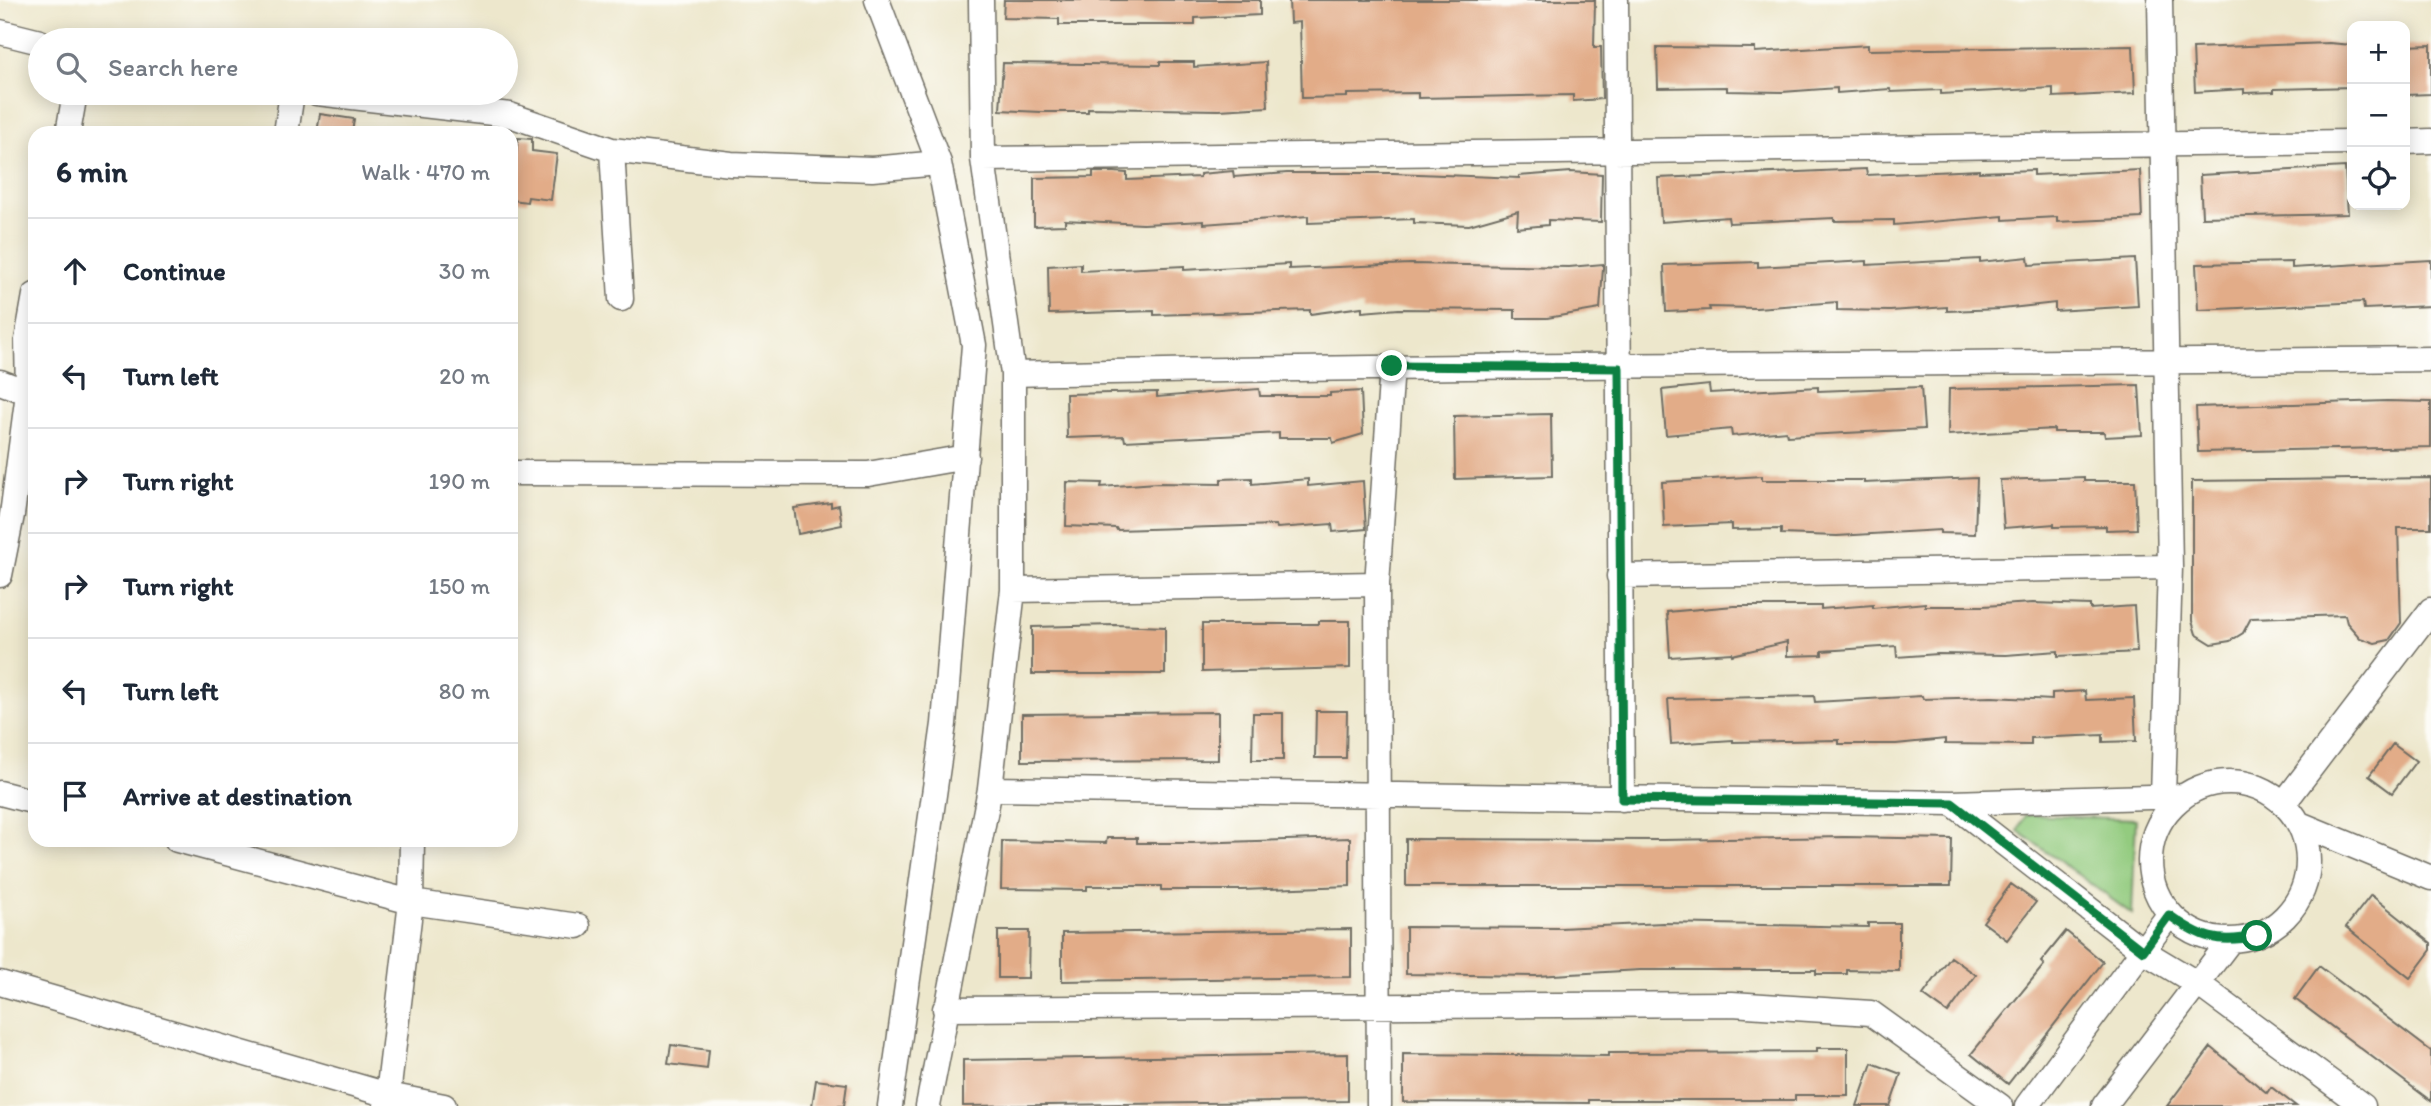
<!DOCTYPE html>
<html lang="en">
<head>
<meta charset="utf-8">
<style>
  :root { --surface:#fff; --page:#f6f6f7; --text:#1f2937; --muted:#747a83; --line:#e0e1e3 }
  body { margin:0; font-family:Itim,sans-serif; background:var(--page); color:var(--text) }
  .controls { position:absolute; right:21px; top:21px; display:grid; overflow:hidden; border-radius:14px; box-shadow:0 4px 18px #0003 }
  .controls button { width:63px; height:63px; display:grid; place-items:center; padding:0; border:0; border-bottom:2px solid var(--line); background:var(--surface); color:var(--text); font:35px sans-serif }
  .stop { position:absolute; width:21px; height:21px; margin:-16px; border:5px solid #0b8043; border-radius:50%; background:#fff }
  .stop.end { background:#0b8043; border-color:#fff; box-shadow:0 2px 7px #0008 }
  .list { margin:0; padding:0; list-style:none }
  h2 { display:flex; justify-content:space-between; align-items:center; height:91px; margin:0; padding:0 28px; font-size:30px }
  h2 small { font-size:23px; font-weight:400; color:var(--muted) }
  .list li { display:grid; grid-template-columns:46px 1fr auto; gap:21px; align-items:center; box-sizing:border-box; height:105px; padding:0 28px; border-top:2px solid var(--line) }
  .list b { display:block; font-size:26px; white-space:nowrap }
  .list em { font-size:23px; font-style:normal; color:var(--muted) }
  .icon { flex:none; width:38px; height:38px; fill:none; stroke:currentColor; stroke-width:2; stroke-linecap:round; stroke-linejoin:round }
  .map { position:relative; flex:none; width:2431px; height:1106px; overflow:hidden }
  .search { position:absolute; background:var(--surface); box-shadow:0 4px 18px #0003; left:28px; top:28px; width:490px; height:77px; display:flex; align-items:center; gap:18px; box-sizing:border-box; padding:0 24px; border-radius:38px; color:var(--muted); font-size:26px }
  .panel { position:absolute; background:var(--surface); box-shadow:0 4px 18px #0003; left:28px; top:126px; width:490px; height:721px; border-radius:21px }
  .map>svg:first-child { display:block }
</style>
</head>
<body>
<div class="map">
<svg width="2431" height="1106" viewBox="0 0 2431 1106">
  <rect width="100%" height="100%" fill="#fdfcf7"/>
  <filter id="ink" filterUnits="userSpaceOnUse"><feTurbulence type="fractalNoise" baseFrequency=".0143" numOctaves="2"/><feDisplacementMap in="SourceGraphic" scale="14" xChannelSelector="R" yChannelSelector="G"/><feConvolveMatrix kernelMatrix="1 2 1 2 8 2 1 2 1" color-interpolation-filters="sRGB"/></filter>
  <filter id="wash" filterUnits="userSpaceOnUse"><feTurbulence type="fractalNoise" baseFrequency=".00686" numOctaves="4" result="noise"/><feDisplacementMap in="SourceGraphic" scale="28" xChannelSelector="R" yChannelSelector="G"/><feGaussianBlur stdDeviation="1.57" result="paint"/><feColorMatrix in="noise" values="0 0 0 0 0 0 0 0 0 0 0 0 0 0 0 0 0 1.4 0 .05"/><feComposite in="paint" operator="in"/></filter>
  <g filter="url(#wash)">
    <rect width="100%" height="100%" fill="#ede7cc"/>
    <!-- green -->
    <path fill="#93cb7f" stroke="#5f7b55" stroke-width="2" d="M2025 815 2136 819 2132 914 2018 831Z"/>
    <g id="blocks">
      <!-- building -->
      <path fill="#e2ac88" d="M1004 0H1260V15L1195 18V25H1059V19L1003 18Z
        M1289 0H1595L1594 47H1601L1602 99 1573 101V95L1418 98V93L1347 94V97L1302 98 1300 22 1290 23Z
        M2329 43 2352 45V87L2274 89V92L2244 93V89L2195 92 2193 48Z
        M1868 45V50L2133 46 2135 93 2053 97V88L1941 94V90L1891 92 1890 89 1837 93V88L1782 92 1727 91V87L1658 88 1657 47 1755 48V52Z
        M2431 45V94L2405 95V46Z
        M1160 62H1194V67L1266 62 1268 107 1219 110 1088 108V112H1042L1000 110 1003 63 1160 65Z
        M320 114 354 119 352 133H317Z
        M518 138 532 139V151L557 154 551 200 528 197 527 202 511 200Z
        M2345 167 2348 214 2202 217 2200 175Z
        M1866 169 1867 175 1979 170V172L2034 170V175L2140 170 2142 218 2057 222V217L2003 220V216L1894 225V220L1834 221V218L1729 223 1728 217 1661 222 1658 178Z
        M1233 171 1234 177 1287 173H1393L1519 178V176L1571 172 1602 174 1601 222 1548 220V225L1517 228 1518 211 1469 225 1414 223V219L1308 223V216L1204 224V221L1143 224 1065 220V225L1034 226V178L1093 177V172H1114L1127 173V180L1200 177V174Z
        M2028 257 2029 265 2135 259 2138 306 2055 311V303L2002 309 1947 311V307L1890 311 1837 310V302L1756 308 1709 307 1710 310 1666 312 1664 265 1758 262V267L1867 261V265L1980 259V262Z
        M2431 260V306L2364 309 2363 302 2198 310 2196 264 2292 262V268Z
        M1081 264V271L1184 266V270L1289 264V269L1411 264 1569 267 1603 264V268L1600 309 1547 318H1515V310L1399 309 1362 312V307L1310 314V310L1154 315V311L1049 314 1048 266Z
        M1709 385 1710 393 1818 387V391L1921 387 1924 429 1787 436 1786 431 1732 436 1731 429 1666 435 1662 390Z
        M2139 385 2142 435 2105 437 2104 432H2054V429L1948 435 1949 389Z
        M1259 389 1260 396H1330V393L1361 391 1363 434 1333 443 1332 438H1279V433L1125 441 1124 436 1067 438 1066 394 1157 392V397Z
        M2387 401 2431 402V447L2198 452 2196 407Z
        M1551 414 1552 476 1455 479 1454 416Z
        M1762 476V480H1864V483L1977 478 1975 534 1940 533V530L1837 536 1781 534V529L1732 530V524L1664 527 1662 482Z
        M2084 477V481H2135L2137 529 2106 530V526L2054 527V524L2004 528 2000 480Z
        M1252 478V484L1308 479V486L1363 481 1366 529 1333 532 1332 524 1277 528 1276 525 1117 530 1116 528 1066 526 1067 482 1102 483 1101 487 1157 483 1221 484V479Z
        M2431 478V528H2398L2401 623 2389 640 2375 643 2360 638 2347 623 2345 615 2251 618 2243 633 2230 641 2212 644 2196 634 2192 621V481Z
        M831 503V507L839 505 842 525 798 534 794 508Z
        M1925 603V606H1983L2033 603 2090 605V609L2134 606 2137 652 2058 656V651L2006 655 1938 654 1897 657 1896 646 1822 651V655L1787 656V642L1732 655V653L1670 657 1667 612 1734 606H1821V609L1873 605V608Z
        M1319 621H1350V668L1202 672V624H1319Z
        M1115 625 1165 627V674H1032V627Z
        M2085 691 2086 700 2134 698 2136 741 2103 742V735L2031 738V745L1945 744V739L1896 744H1839V740L1733 742V740L1671 744 1668 699 1814 696 1815 702 1922 696 1923 699 1992 697 2052 700V693Z
        M1316 711H1347L1346 758H1315Z
        M1218 712V760L1022 761V714Z
        M1253 713H1283V760H1252Z
        M2393 744 2416 761 2392 793 2369 776Z
        M1845 837 1952 839 1951 886H1406V839L1662 840Z
        M1107 838H1137V843H1192L1350 838V886L1242 890H1161V886H1087V890L1001 889 1002 841 1106 843Z
        M2011 884 2036 902 2007 940 1983 922Z
        M2371 895 2431 943V950L2410 978 2346 927Z
        M1663 923 1868 927V923H1899V971L1847 970V974H1816V970H1640L1536 976 1406 974V927L1560 928Z
        M1351 929V977L1062 981V933Z
        M998 931H1029L1028 978H998Z
        M2066 931 2103 962 2008 1084 1971 1054 2044 965 2041 962Z
        M1951 957 1976 975 1948 1013 1923 995Z
        M2319 966 2431 1051V1101L2295 999Z
        M671 1045 709 1050 707 1069 668 1064Z
        M2211 1047 2267 1093 2271 1087 2296 1106H2167Z
        M1817 1048H1848V1095H1795V1100H1589V1103L1403 1102V1054L1609 1056V1053L1817 1052Z
        M1348 1054V1101L963 1106V1060Z
        M1872 1063 1901 1074 1890 1106H1857Z
        M816 1080 847 1084 844 1106H812Z"/>
    </g>
  </g>
  <g filter="url(#ink)">
    <use href="#blocks" fill-opacity="0" stroke="#6f6d63" stroke-width="2"/>
    <g fill="none" stroke-linecap="round" stroke-linejoin="round">
      <defs>
        <path id="minor" d="M877 0 939 163 974 345 944 724 890 1106
          M1616 0 1622 799
          M2160 0 2170 567 2163 796
          M0 32 40 42
          M317 93 510 115 612 150 731 164 872 169 939 163
          M68 133 75 93
          M286 133 292 93
          M2405 142 2431 141
          M612 150 621 299
          M983 159 2352 142
          M1013 374C1486 364 1958 364 2431 359
          M0 382 35 395
          M511 473 868 474 966 457
          M0 575 12 515 28 393 27 340 35 295
          M1619 576 2170 567
          M1013 590 1377 584
          M2150 861a79 79 0 1 1 158 0a79 79 0 1 1-158 0Z
          M990 789 1952 803 2183 796
          M0 793 35 802
          M1952 803 2143 951 2198 984 2363 1106
          M2284 803 2431 610
          M2300 824 2431 878
          M177 840 411 902 578 926
          M412 840 411 902 388 1095 444 1106
          M0 983 388 1095 386 1106
          M945 1009 1732 1004 1871 1013 2000 1106
          M928 1106 990 789 1013 590V374L983 159 981 0
          M1379 1106 1377 584 1392 366
          M2027 1106 2169 915
          M2104 1106 2230 941"/>
      </defs>
      <!-- minor casing -->
      <use href="#minor" stroke="#6f6d63" stroke-width="27"/>
      <!-- minor -->
      <use href="#minor" stroke="#fff" stroke-width="24"/>
    </g>
  </g>
  <g fill="none" stroke-linecap="round" stroke-linejoin="round" filter="url(#ink)">
    <!-- route -->
    <path stroke="#0b8043" stroke-width="9" d="M1392 366 1619 368 1622 799 1952 803 2143 951 2169 915C2201 938 2217 944 2257 936"/>
  </g>
</svg>
<div class="controls">
<button>+</button>
<button>−</button>
<button><svg class="icon" aria-label="locate" viewBox="0 0 24 24"><circle cx="12" cy="12" r="6"/><path d="M12 2v4M12 18v4M2 12h4M18 12h4"/></svg></button>
</div>
<div class="stop" style="left:2257px;top:936px"></div>
<div class="stop end" style="left:1392px;top:366px"></div>
<div class="search"><svg class="icon" aria-label="search" viewBox="0 0 24 24"><circle cx="10" cy="10" r="6"/><path d="M15 15l6 6"/></svg>Search here</div>
<section class="panel">
<h2>6 min<small>Walk · 470 m</small></h2>
<ul class="list">
<li><svg class="icon" aria-label="ahead" viewBox="0 0 24 24"><path d="M12 20V5M6 11l6-6 6 6"/></svg><div><b>Continue</b></div><em>30 m</em></li>
<li><svg class="icon" aria-label="left" viewBox="0 0 24 24"><path d="M17 20v-9H6M10 6l-5 5 5 5"/></svg><div><b>Turn left</b></div><em>20 m</em></li>
<li><svg class="icon" aria-label="right" viewBox="0 0 24 24"><path d="M7 20v-9h11M14 6l5 5-5 5"/></svg><div><b>Turn right</b></div><em>190 m</em></li>
<li><svg class="icon" aria-label="right" viewBox="0 0 24 24"><path d="M7 20v-9h11M14 6l5 5-5 5"/></svg><div><b>Turn right</b></div><em>150 m</em></li>
<li><svg class="icon" aria-label="left" viewBox="0 0 24 24"><path d="M17 20v-9H6M10 6l-5 5 5 5"/></svg><div><b>Turn left</b></div><em>80 m</em></li>
<li><svg class="icon" aria-label="arrive" viewBox="0 0 24 24"><path d="M6 21V4h12l-3 4 3 4H6"/></svg><div><b>Arrive at destination</b></div></li>
</ul>
</section>
</div>
</body>
</html>
